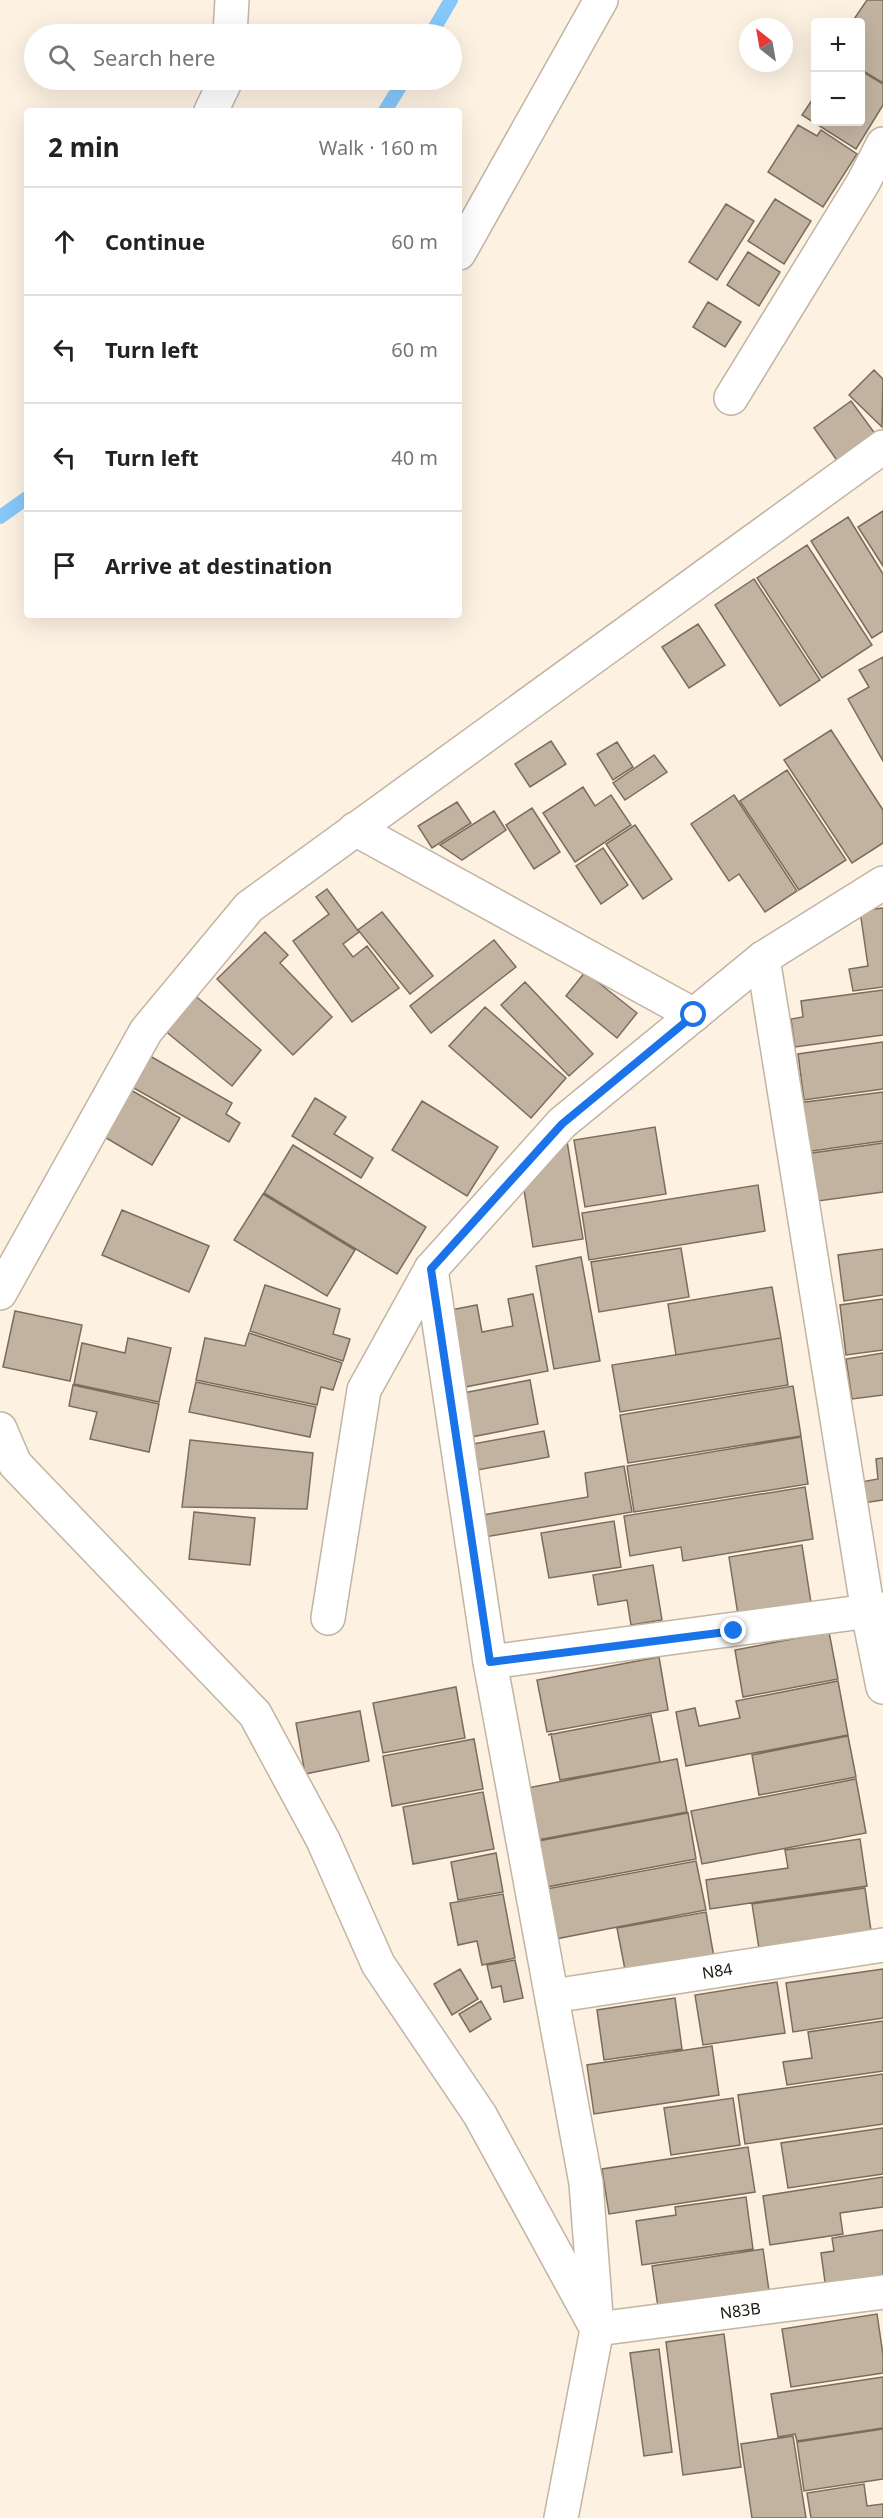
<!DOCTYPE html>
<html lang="en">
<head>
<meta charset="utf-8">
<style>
  :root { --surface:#fff; --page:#f2f2f2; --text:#222; --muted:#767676; --line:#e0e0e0 }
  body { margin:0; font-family:"Noto Sans",sans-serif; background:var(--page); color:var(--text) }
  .controls { position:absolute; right:18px; top:18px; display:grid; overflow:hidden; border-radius:6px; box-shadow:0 6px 24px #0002 }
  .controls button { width:54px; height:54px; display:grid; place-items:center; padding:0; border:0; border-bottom:2px solid var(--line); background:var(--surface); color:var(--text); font:30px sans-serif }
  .compass { position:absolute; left:739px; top:18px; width:54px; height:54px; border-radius:50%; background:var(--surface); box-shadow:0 6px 24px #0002; rotate:329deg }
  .stop { position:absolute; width:18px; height:18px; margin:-14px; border:4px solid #1a73e8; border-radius:50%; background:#fff }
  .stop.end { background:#1a73e8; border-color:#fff; box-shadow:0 2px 6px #0008 }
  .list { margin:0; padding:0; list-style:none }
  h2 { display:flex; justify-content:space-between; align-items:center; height:78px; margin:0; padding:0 24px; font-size:26px }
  h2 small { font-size:20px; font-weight:400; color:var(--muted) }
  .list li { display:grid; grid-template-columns:39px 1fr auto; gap:18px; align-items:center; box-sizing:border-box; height:108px; padding:0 24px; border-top:2px solid var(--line) }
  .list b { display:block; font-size:22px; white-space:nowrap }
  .list em { font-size:20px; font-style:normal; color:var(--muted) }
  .icon { flex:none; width:33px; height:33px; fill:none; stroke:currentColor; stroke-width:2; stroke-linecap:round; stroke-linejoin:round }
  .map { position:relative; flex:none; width:883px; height:2518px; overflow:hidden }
  .search { position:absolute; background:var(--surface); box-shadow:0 6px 24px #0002; left:24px; top:24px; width:438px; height:66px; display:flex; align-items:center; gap:15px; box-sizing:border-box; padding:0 21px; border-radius:33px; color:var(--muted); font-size:22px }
  .panel { position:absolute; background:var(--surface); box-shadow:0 6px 24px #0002; left:24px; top:108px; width:438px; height:510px; border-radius:6px }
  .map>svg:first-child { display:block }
</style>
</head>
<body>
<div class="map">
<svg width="883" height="2518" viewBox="0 0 883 2518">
  <rect width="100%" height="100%" fill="#fdf1e2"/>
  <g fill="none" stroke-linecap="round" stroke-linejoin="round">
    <!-- stream -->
    <path stroke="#85c8f9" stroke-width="14" d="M431 34 451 0
      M385 111 404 80
      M0 517 27 498"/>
  </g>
  <!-- building -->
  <path fill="#c2b3a1" stroke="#7a6d5c" stroke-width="1.5" d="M867 0H883V83L860 69V22H852Z
    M860 70 883 84V105L856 149 802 115 816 94V122H860Z
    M798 125 817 136 821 130 857 154 823 207 768 172Z
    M775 199 811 221 784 264 748 241Z
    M726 204 754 221 717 280 689 262Z
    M748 252 780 272 759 306 727 285Z
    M708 302 741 322 725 347 693 327Z
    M874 370 883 379 882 427 849 395Z
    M851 401 879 439 841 466 814 428Z
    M883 511V566L858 527Z
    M848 517 883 574V631L872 638 811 541Z
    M807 545 872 645 822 678 757 578Z
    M754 579 820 680 780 706 715 605Z
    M698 624 725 665 689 688 662 647Z
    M883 657V761L848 699 869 687 859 670Z
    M831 730 883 810V843L852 863 784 760Z
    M551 741 566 764 530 787 515 764Z
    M617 742 633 767 613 780 597 754Z
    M654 755 667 772 625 800 613 783Z
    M787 770 846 860 799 890 740 801Z
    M583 787 595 806 611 795 631 825 575 862 543 813Z
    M734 795 797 891 765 912 739 874 729 881 691 824Z
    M457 802 471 823 432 848 418 826Z
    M532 808 560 852 534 869 506 825Z
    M494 811 506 830 462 860 440 845Z
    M635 825 672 879 643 899 606 844Z
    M603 848 628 885 601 904 576 866Z
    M327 889 359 932 343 944 353 957 367 946 399 988 352 1022 293 941 329 914 316 897Z
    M883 908V987L853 991 849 969 868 966 860 911Z
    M382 912 433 976 410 994 358 930Z
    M265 932 288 955 280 963 332 1017 293 1055 217 979Z
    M494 940 516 967 431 1033 410 1006Z
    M585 972 637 1013 617 1038 566 996Z
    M525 982 593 1054 569 1076 501 1005Z
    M883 990V1035L795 1047 791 1019 803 1017 801 1001Z
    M193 994 261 1050 232 1086 164 1030Z
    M485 1007 566 1078 531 1118 449 1046Z
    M883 1042V1089L804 1100 798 1054Z
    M150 1056 232 1103 226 1114 240 1123 229 1142 132 1087Z
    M129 1089 180 1118 152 1165 101 1135Z
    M883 1092V1141L805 1152 798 1103Z
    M315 1098 346 1117 334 1134 373 1158 361 1178 292 1136Z
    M422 1101 498 1147 467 1196 392 1150Z
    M655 1127 666 1194 585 1207 574 1140Z
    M567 1141 583 1239 533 1247 522 1177Z
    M883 1143V1192L811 1202 805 1154Z
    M293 1145 426 1227 397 1274 264 1193Z
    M758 1185 765 1231 589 1260 582 1213Z
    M263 1194 355 1250 327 1296 234 1240Z
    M122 1210 209 1246 189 1292 102 1255Z
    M681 1248 689 1297 599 1312 591 1262Z
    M883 1249V1295L844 1301 838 1255Z
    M581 1257 600 1361 554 1369 536 1266Z
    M265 1285 340 1309 333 1334 350 1339 343 1361 250 1331Z
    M772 1287 781 1338 676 1355 668 1304Z
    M533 1294 548 1371 460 1388 445 1311 477 1305 482 1332 513 1326 508 1299Z
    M883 1299V1350L846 1355 840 1305Z
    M15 1311 82 1325 70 1381 3 1367Z
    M249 1333 342 1363 333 1390 321 1387 317 1405 196 1380 205 1338 245 1346Z
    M128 1338 171 1348 159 1402 74 1384 82 1343 125 1353Z
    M781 1338 788 1385 620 1412 612 1365Z
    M883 1353V1395L852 1399 846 1359Z
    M530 1380 538 1424 466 1438 458 1394Z
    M196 1382 316 1407 310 1437 189 1412Z
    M73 1385 159 1404 149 1452 90 1439 97 1412 69 1406Z
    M793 1386 801 1436 628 1463 620 1415Z
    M544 1431 549 1457 472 1471 467 1445Z
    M801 1437 808 1484 634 1512 627 1466Z
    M190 1440 313 1453 307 1509 182 1507Z
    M883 1458V1500L863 1503 861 1482 878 1479 876 1459Z
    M624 1466 632 1512 485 1537 482 1515 588 1497 585 1473Z
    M805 1487 813 1539 683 1561 681 1547 630 1556 624 1516Z
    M194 1512 255 1518 250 1565 189 1559Z
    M614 1521 621 1567 549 1578 541 1533Z
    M802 1545 811 1603 738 1615 729 1557Z
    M653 1565 662 1620 631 1625 627 1600 598 1605 593 1575Z
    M829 1632 838 1679 743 1697 735 1650Z
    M659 1657 668 1710 547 1732 537 1680Z
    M838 1681 848 1735 686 1766 676 1712 695 1708 699 1726 740 1718 736 1701Z
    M456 1687 465 1738 383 1753 373 1703Z
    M360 1711 369 1761 305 1774 296 1723Z
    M651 1715 660 1762 560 1780 551 1734 548 1735Z
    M848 1736 856 1777 759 1795 752 1755Z
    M474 1739 483 1789 392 1806 383 1756Z
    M677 1759 687 1812 532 1841 522 1789Z
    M856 1779 866 1833 702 1864 691 1811Z
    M483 1792 494 1849 413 1864 403 1807Z
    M688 1813 696 1859 541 1888 533 1842Z
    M860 1839 867 1886 710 1909 706 1880 788 1868 785 1850Z
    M496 1853 503 1892 458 1900 451 1862Z
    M696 1861 706 1910 550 1940 541 1890Z
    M865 1888 872 1938 760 1955 752 1904Z
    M503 1894 515 1958 482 1965 477 1941 458 1945 450 1903Z
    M706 1912 715 1963 627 1980 617 1928Z
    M515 1960 523 1998 504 2002 501 1986 492 1988 487 1965Z
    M460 1969 478 1999 452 2015 434 1984Z
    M883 1969V2018L793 2032 786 1983Z
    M777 1982 785 2033 703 2045 695 1995Z
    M675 1998 682 2049 604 2060 597 2010Z
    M481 2001 491 2019 470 2032 459 2014Z
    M883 2021V2071L787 2085 783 2062 812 2058 808 2032Z
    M712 2046 719 2095 594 2114 587 2065Z
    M883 2074V2124L745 2144 738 2095Z
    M733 2098 740 2145 671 2155 664 2108Z
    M883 2128V2174L788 2188 781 2143Z
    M748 2147 755 2192 609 2214 602 2169Z
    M883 2177V2207L840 2213 843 2234 770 2245 763 2196Z
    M746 2197 753 2249 642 2265 636 2221 676 2215 675 2207Z
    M883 2230V2280L826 2289 821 2253 834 2251 832 2238Z
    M763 2249 770 2298 659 2314 652 2266Z
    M877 2314 883 2355V2373L791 2387 782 2329Z
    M724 2334 741 2467 683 2475 666 2342Z
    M659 2349 672 2452 644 2456 630 2353Z
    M883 2377V2428L797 2441 795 2434 778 2437 771 2394Z
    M883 2429V2479L804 2491 797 2442Z
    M793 2436 806 2518H752L741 2444Z
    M864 2484 867 2506 883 2504V2518H811L807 2493Z"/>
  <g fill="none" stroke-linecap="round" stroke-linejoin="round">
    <defs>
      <g id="street">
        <path d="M230 34 232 0"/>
        <path d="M211 111 226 80"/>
        <path d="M459 253 601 0"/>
        <path d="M731 398 863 183 883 144"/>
        <path d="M355 829 694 1015"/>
        <path d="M763 958 868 1612 883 1687"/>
        <path d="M431 1269 490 1662 586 2183 597 2329 561 2518"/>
        <path d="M0 1293 146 1031 249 907 883 447"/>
        <path id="s1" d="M0 1429 15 1464 255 1714 323 1840 378 1964 480 2115 597 2329 883 2292"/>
        <path d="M328 1618 364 1390 431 1269 562 1123 763 958 883 883"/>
        <path d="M490 1662 883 1609"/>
        <path id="s2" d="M553 1996 883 1945"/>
      </g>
    </defs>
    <!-- street casing -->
    <use href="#street" stroke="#c3b4a2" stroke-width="36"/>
    <!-- street -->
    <use href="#street" stroke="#fff" stroke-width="33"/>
  </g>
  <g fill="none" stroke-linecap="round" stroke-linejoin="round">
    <!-- route -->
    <path stroke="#1a73e8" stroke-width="8" d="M694 1015 562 1124 431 1269 490 1662 734 1631"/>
  </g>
  <g text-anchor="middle" stroke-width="5" stroke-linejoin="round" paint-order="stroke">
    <!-- street labels -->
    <g font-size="16" fill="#1e1912" stroke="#fff">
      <text dy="6" stroke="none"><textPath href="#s2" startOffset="166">N84</textPath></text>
      <text dy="6" stroke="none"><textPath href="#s1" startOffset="1234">N83B</textPath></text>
    </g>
  </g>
</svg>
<div class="controls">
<button>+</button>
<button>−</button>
</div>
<svg class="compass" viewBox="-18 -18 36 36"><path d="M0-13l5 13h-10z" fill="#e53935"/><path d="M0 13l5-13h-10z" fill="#767676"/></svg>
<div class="stop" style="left:694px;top:1015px"></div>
<div class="stop end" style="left:734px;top:1631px"></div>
<div class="search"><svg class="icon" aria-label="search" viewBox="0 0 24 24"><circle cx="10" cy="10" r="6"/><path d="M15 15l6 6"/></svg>Search here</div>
<section class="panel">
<h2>2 min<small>Walk · 160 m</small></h2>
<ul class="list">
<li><svg class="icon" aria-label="ahead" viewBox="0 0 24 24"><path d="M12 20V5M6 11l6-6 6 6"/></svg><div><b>Continue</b></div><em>60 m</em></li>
<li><svg class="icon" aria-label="left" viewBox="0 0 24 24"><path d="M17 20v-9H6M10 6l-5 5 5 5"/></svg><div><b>Turn left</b></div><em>60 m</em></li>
<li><svg class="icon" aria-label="left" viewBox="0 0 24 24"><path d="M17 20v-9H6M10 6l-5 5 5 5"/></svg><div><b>Turn left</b></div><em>40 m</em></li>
<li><svg class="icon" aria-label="arrive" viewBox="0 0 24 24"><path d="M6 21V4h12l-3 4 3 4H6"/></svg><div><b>Arrive at destination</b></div></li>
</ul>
</section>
</div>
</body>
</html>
